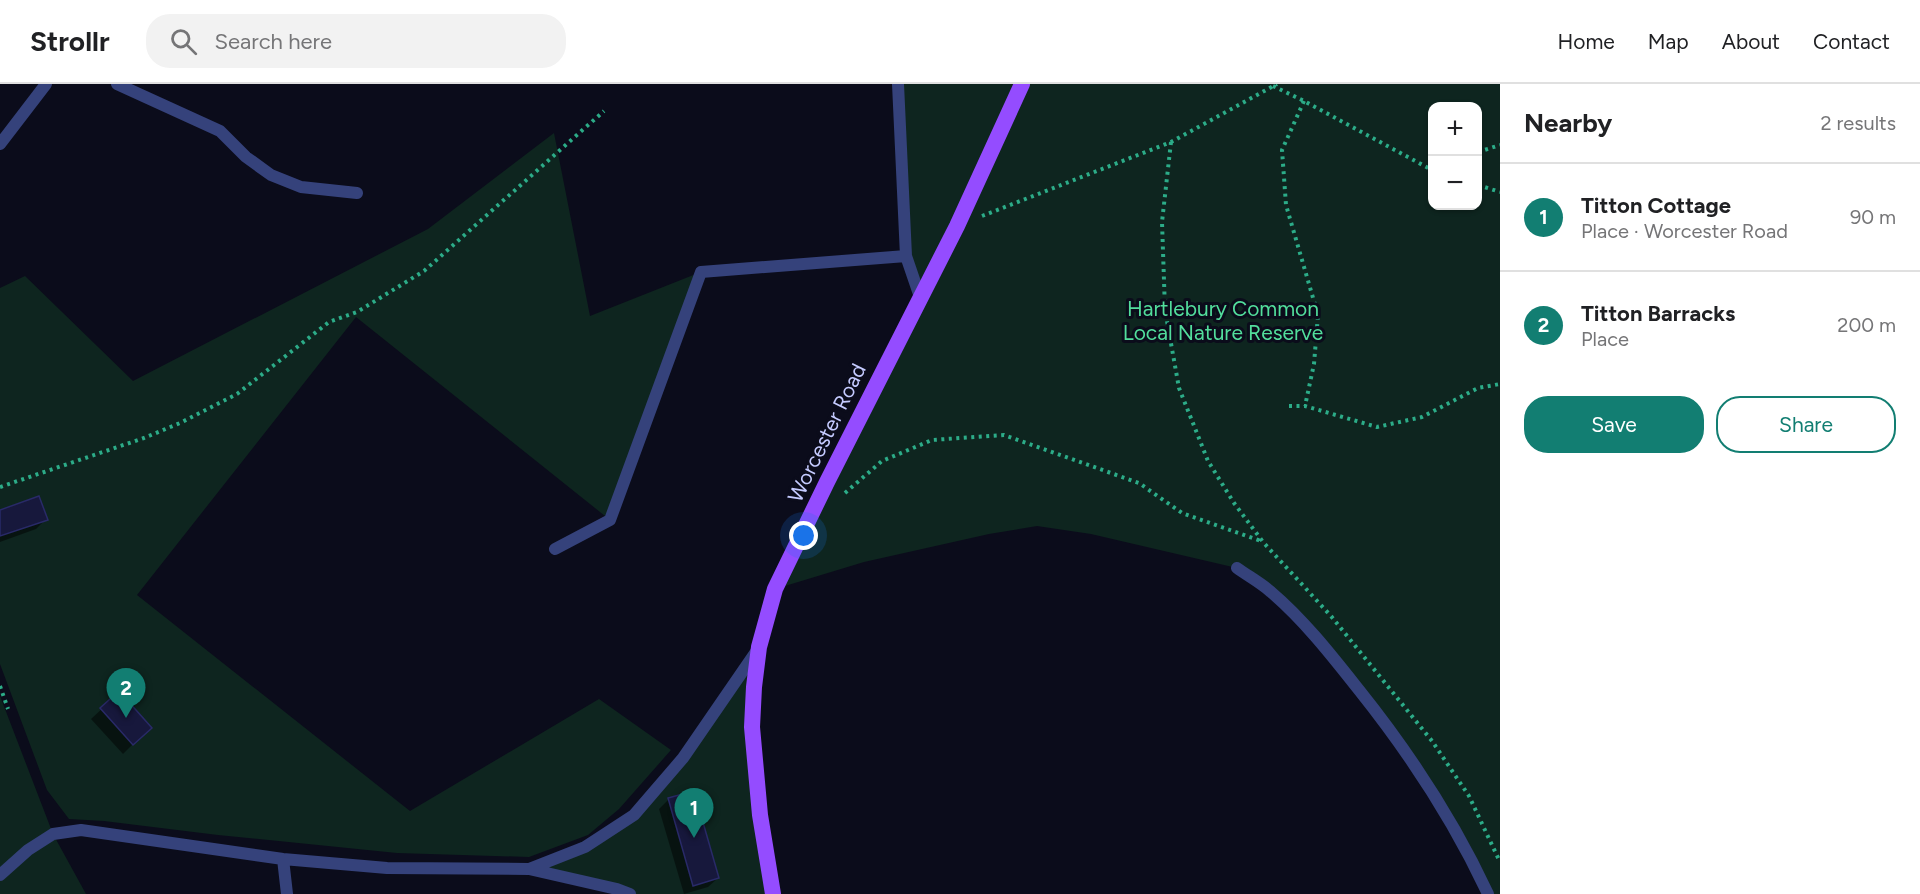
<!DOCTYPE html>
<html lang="en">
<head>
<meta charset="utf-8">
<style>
  :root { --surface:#fff; --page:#f2f2f2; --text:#202124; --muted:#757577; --line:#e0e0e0; --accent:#127e72 }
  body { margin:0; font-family:Figtree,sans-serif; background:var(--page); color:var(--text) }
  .controls { position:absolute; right:18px; top:18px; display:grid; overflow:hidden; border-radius:12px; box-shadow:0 2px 4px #0004 }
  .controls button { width:54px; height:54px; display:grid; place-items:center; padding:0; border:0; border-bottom:2px solid var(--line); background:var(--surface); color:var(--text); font:30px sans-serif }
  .you { position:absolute; left:804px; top:452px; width:21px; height:21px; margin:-15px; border:4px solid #fff; border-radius:50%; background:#1a73e8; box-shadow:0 0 0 9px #1a73e833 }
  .badge { display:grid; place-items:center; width:39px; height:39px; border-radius:50%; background:var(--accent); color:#fff; font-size:20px; font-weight:700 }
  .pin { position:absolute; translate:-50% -50px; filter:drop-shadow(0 2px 3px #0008) }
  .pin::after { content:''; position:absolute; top:32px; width:21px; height:18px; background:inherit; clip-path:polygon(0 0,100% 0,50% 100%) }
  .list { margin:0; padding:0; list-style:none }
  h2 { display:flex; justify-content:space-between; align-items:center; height:78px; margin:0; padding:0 24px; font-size:26px }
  h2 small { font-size:20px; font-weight:400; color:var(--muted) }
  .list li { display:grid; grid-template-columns:39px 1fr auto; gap:18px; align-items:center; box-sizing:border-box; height:108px; padding:0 24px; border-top:2px solid var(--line) }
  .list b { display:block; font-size:22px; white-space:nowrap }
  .list p { margin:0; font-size:20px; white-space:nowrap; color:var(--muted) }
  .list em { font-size:20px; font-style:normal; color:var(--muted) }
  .actions { display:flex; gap:12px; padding:18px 24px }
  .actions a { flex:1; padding:14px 0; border:2px solid var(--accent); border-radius:24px; text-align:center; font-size:21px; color:var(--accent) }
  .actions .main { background:var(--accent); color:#fff }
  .icon { flex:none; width:33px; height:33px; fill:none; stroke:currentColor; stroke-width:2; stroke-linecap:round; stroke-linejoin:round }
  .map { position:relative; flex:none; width:1500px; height:810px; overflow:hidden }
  header { display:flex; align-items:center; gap:36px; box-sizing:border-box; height:84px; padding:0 30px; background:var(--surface); border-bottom:2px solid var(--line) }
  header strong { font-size:28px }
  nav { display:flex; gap:33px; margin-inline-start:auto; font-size:21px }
  .search { width:420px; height:54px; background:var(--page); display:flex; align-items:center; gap:15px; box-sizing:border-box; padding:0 21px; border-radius:24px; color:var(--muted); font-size:22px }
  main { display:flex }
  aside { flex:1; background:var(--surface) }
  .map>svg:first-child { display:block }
</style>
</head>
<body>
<header>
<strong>Strollr</strong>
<div class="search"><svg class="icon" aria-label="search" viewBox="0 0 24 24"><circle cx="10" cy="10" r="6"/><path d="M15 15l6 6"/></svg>Search here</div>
<nav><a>Home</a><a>Map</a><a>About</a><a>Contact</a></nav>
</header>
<main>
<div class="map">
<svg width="1500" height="810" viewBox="0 0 1500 810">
  <rect width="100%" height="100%" fill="#0b0c1b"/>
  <!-- green -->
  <path fill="#0e251f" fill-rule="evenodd" d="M896 0H1500V810H1488L1425 694 1298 534 1237 484 1091 450 1037 442 989 450 864 478 775 505 920 213 906 172ZM1432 22H1478V122H1432Z
    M554 49 590 232 701 188 610 436 356 233 137 511 410 727 599 615 671 666 619 725 588 751 529 773 397 769 218 751 104 737 69 735 47 706 0 580V204L25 192 133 297 428 145Z
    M759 563 754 603 773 810H630L529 785 634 731Z
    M0 612 53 750 86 810H0Z"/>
  <!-- shadow -->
  <path fill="#0007" d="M0 427 46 435 36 445 0 458Z
    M119 609 140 653 123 670 91 635Z
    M669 715 718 794 708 803 684 810 659 725Z"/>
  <!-- building -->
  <path fill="#17183c" stroke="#292a68" stroke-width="1.5" d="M39 412 48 436 0 452V426Z
    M119 607 152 644 133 661 100 624Z
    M694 707 719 794 693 802 668 714Z"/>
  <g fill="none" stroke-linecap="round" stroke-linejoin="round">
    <!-- path -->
    <path stroke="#2cac88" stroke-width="4" stroke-dasharray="3 4.5" stroke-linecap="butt" d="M1273 2 1304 17 1432 86
      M1304 17 1282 66 1286 121 1318 231 1314 280 1305 322
      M1171 58 1162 138 1165 226 1179 304 1208 377 1234 419 1263 458 1331 532 1432 657 1469 712 1500 778
      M1478 68 1500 61
      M1478 101 1500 108
      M982 132 1171 58 1277 0
      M1289 322H1305L1377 343 1422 333 1478 304 1500 300
      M0 403 144 354 180 339 237 310 329 238 357 228 424 187 604 27
      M845 409 882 377 932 356 1004 351 1139 399 1182 429 1261 457
      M0 602 8 625"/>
    <!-- service -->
    <path stroke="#35427b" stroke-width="12" d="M117 0 220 47 246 73 271 91 301 103 357 109
      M898 0 906 172 920 213
      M0 60 46 0
      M555 465 610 436 701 188 906 172
      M1237 484C1248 492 1261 499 1271 508 1304 536 1332 572 1359 606 1411 671 1453 735 1488 810
      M283 775 287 810
      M529 785 617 805 630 810
      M0 791 28 766 53 750 81 746 283 775 387 784 529 785 585 763 634 731 683 674 758 565"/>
    <!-- primary -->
    <path stroke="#944cff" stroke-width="16" d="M773 810 760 731 752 643 754 603 759 563 775 505 827 398 957 142 1022 0"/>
  </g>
  <g text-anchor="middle" stroke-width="6" stroke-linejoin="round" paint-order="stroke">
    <!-- park labels -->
    <g font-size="21" fill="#52de9c" stroke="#0b0c1b">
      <text x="1223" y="232">Hartlebury Common<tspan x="1223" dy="24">Local Nature Reserve</tspan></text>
    </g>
    <!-- street labels -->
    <g font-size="21" fill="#c5cbff" stroke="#0b0c1b">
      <text transform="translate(827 349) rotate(-64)" y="7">Worcester Road</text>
    </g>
  </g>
</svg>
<div class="controls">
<button>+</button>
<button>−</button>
</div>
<div class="you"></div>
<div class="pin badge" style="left:694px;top:754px">1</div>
<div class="pin badge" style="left:126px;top:634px">2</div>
</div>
<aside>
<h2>Nearby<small>2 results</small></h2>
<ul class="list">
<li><span class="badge">1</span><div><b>Titton Cottage</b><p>Place · Worcester Road</p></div><em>90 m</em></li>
<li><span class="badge">2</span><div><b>Titton Barracks</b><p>Place</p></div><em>200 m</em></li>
</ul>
<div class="actions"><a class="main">Save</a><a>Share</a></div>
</aside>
</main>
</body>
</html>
